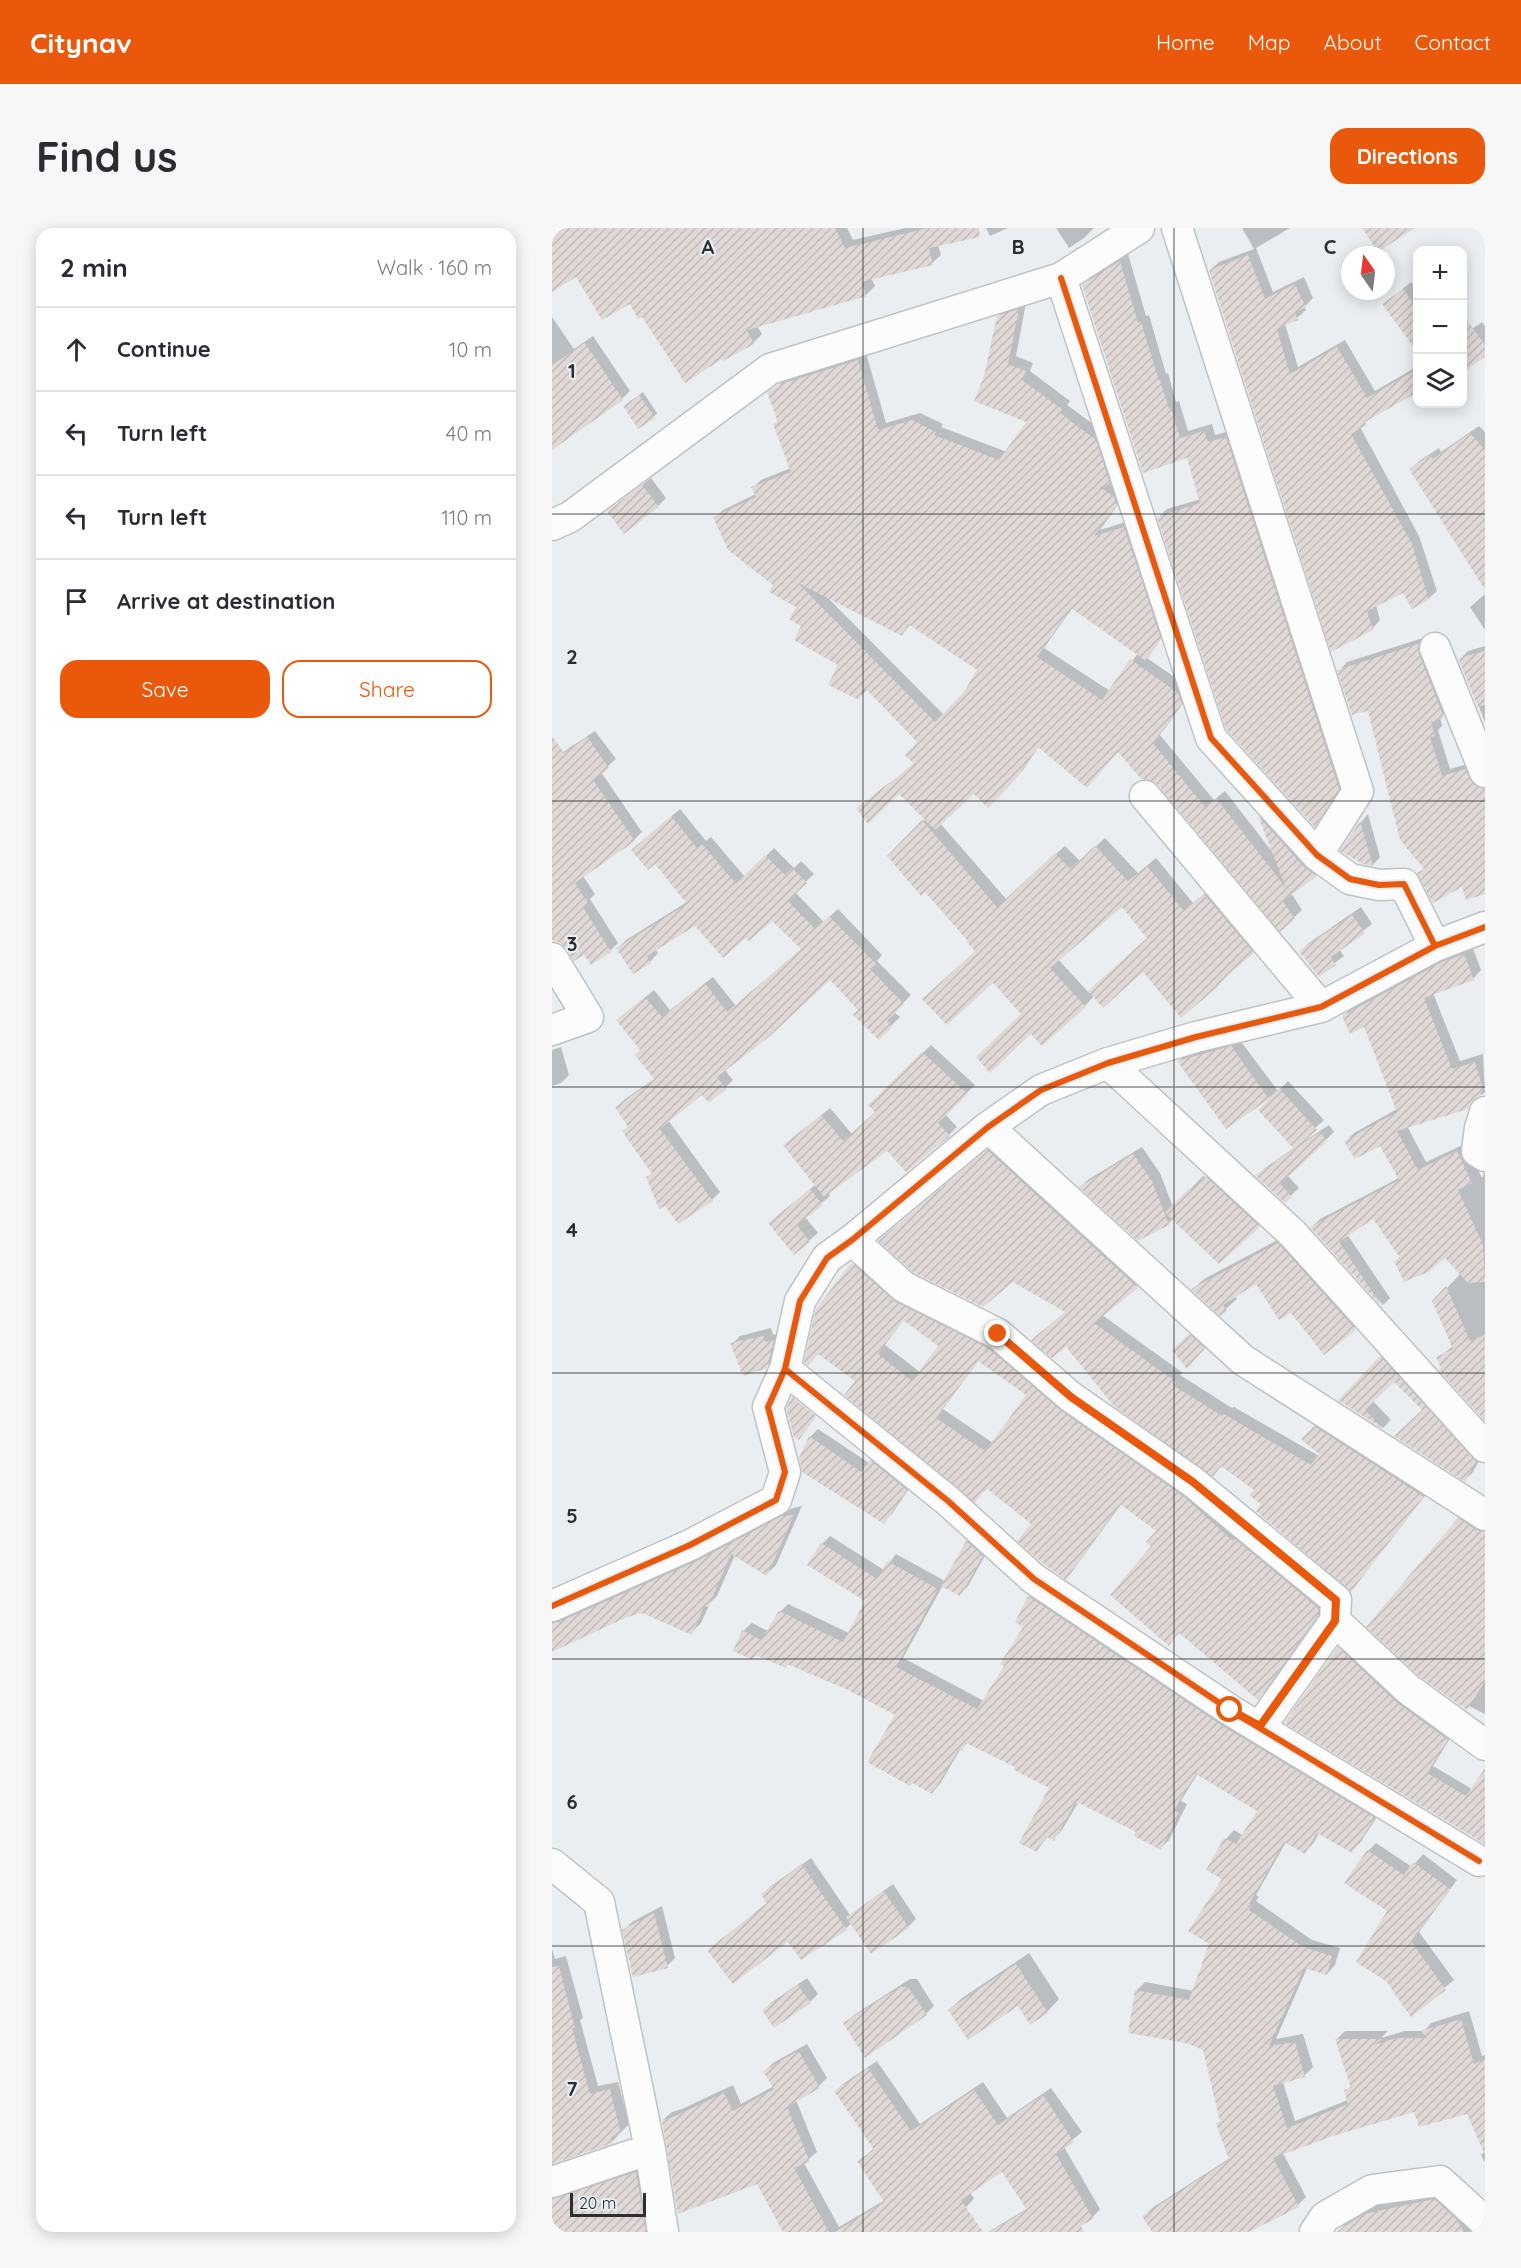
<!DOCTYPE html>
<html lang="en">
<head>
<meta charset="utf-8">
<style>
  :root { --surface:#fff; --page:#f7f7f7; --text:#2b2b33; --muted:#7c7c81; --line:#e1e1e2; --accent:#ea580c }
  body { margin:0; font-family:Quicksand,sans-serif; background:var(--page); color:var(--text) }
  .controls { position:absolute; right:18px; top:18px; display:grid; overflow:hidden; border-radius:12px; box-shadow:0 3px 15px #0003 }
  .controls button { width:54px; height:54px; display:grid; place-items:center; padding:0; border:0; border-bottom:2px solid var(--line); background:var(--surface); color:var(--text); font:30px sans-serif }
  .compass { position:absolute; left:789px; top:18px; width:54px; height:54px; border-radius:50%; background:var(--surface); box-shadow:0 3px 15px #0003; rotate:346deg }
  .scale { position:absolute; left:18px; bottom:15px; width:76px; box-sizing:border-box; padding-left:6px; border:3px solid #2c2e30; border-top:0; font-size:16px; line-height:21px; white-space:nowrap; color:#2c2e30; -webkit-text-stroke:4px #e7eef4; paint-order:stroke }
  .stop { position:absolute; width:18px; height:18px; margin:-14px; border:4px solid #ea580c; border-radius:50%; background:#fff }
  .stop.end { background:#ea580c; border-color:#fff; box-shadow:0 2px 6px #0008 }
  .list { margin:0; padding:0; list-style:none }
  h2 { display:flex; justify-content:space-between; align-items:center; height:78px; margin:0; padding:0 24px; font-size:26px }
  h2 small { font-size:20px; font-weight:400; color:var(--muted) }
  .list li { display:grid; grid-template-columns:39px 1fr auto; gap:18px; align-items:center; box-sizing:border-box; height:84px; padding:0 24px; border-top:2px solid var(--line) }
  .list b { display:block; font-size:22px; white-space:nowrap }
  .list em { font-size:20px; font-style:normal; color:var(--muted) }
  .actions { display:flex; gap:12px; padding:18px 24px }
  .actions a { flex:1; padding:14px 0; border:2px solid var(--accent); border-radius:18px; text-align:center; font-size:21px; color:var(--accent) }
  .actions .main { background:var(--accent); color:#fff }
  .icon { flex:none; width:33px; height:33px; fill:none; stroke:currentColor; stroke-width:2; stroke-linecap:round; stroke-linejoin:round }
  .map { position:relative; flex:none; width:933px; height:2004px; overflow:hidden; border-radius:18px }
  header { display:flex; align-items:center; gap:36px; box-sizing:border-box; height:84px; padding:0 30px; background:var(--accent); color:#fff }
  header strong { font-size:28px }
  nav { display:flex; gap:33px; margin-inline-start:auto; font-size:21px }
  .intro { display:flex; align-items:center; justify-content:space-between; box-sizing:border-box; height:144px; padding:0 36px }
  h1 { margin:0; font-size:42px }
  .button { padding:15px 27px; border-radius:18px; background:var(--accent); color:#fff; font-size:21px; font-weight:700 }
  main { display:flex; gap:36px; padding:0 36px }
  aside { flex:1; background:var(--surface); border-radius:18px; box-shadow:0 3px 15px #0003 }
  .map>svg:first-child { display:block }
</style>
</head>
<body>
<header>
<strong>Citynav</strong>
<nav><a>Home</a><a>Map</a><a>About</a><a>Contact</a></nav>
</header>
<div class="intro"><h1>Find us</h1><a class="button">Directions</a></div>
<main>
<aside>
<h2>2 min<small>Walk · 160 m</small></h2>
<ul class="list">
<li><svg class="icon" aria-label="ahead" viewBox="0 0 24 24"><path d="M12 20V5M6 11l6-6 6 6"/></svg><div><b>Continue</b></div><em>10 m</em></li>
<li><svg class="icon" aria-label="left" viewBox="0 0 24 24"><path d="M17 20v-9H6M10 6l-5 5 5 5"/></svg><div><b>Turn left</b></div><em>40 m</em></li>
<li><svg class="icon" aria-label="left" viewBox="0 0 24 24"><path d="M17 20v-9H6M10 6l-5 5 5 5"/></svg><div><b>Turn left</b></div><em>110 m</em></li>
<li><svg class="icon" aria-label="arrive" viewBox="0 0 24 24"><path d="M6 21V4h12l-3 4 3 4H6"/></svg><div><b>Arrive at destination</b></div></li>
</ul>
<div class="actions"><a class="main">Save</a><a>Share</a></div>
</aside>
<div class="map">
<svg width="933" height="2004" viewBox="0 0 933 2004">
  <defs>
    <pattern id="building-hatch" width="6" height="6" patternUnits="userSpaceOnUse" patternTransform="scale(1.5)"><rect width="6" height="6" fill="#e0d8d6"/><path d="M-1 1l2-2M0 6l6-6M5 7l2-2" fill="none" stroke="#c0bab8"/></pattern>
  </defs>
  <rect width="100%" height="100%" fill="#eaeef1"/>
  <!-- shadow -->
  <path fill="#0003" fill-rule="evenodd" d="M0 0H295L301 12 353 0H403L386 17 389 27 380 35 319 50 323 58 314 67 205 98 210 106 201 115 172 131 91 87 79 74 25 47 0 58Z
    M434 0H456L438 8Z
    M504 0H542L532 10 517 20Z
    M690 0H738L704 20 721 64 752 49 761 70 752 79 754 82 745 90 733 96 746 139 793 112 823 163 866 138V162L822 187 808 199 867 308 885 363 876 371 852 363 824 377 828 392 820 401 658 42 667 34 702 21Z
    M576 26 594 88 597 87 614 146 616 145 624 174 627 173 636 203 660 196 663 207 682 202 794 552 770 589 763 597 607 289 615 281 649 271 636 228 531 58 539 50Z
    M859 54 866 63V122L832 76Z
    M474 75 464 128 481 135 478 143 518 173 515 177 552 204 565 246 559 253 570 261 572 268 548 302 580 292 616 402 595 430 634 457 637 467 608 507 662 572 673 563 722 626 708 588 715 581 772 640 739 665 750 682 729 701 607 556 567 522 487 518 471 542 436 578 422 564 388 595 454 671 513 618 528 633 553 610 586 645 604 630 641 675 662 658 709 716 675 746 676 747 667 756 629 788 591 742 542 768 533 778 471 786 417 712 373 662 337 628 373 591 347 564 306 580 363 535 367 514 316 461 307 470 288 437 251 397 246 379 163 290 171 282 204 266 201 260 209 252 239 240 223 197 227 192 217 165 236 149 314 125 334 195 368 185 391 196 389 199 455 224 476 193 434 148 446 89 455 80ZM275 369 350 406 359 396 427 442 413 464 392 487ZM521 379 586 425 558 463 492 420ZM570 677 597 709 537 765 506 731Z
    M0 89 22 121 41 108 78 163 70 171 0 217Z
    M930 94 933 98V127L910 108Z
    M91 164 105 185 102 189 76 175Z
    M927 198 933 204V359L859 241 867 233 887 220 889 224Z
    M99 250 114 270 106 278 57 283Z
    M933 366V402L918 379Z
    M874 409 900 480 888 489 890 498 886 502 898 541 922 534 933 550V664L911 656 867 646 873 640 817 481 787 443 795 434Z
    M933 418V494L908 431 916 423Z
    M43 503 64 531 49 544 90 604 82 612 31 648 43 666 38 671 66 715 58 723 39 735 32 725 16 720 0 708V526H8Z
    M128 581 154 613 159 609 193 649 222 620 242 640 249 633 262 646 243 664 272 694 286 681 330 727 325 733 359 767 342 784 348 789 327 810 308 782 278 750 172 841 181 852 173 860 157 873 150 865 116 892 168 964 160 972 96 950 101 945 72 903 77 898 65 879 73 871 104 850 90 822 66 792 102 762 118 782 161 749 184 778 250 720 220 691 143 696 103 721 106 725 98 734 66 720 74 712 135 674 89 614Z
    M816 586 828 629 821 637 790 622 809 594Z
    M809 679 820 696 787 721 792 728 767 747 749 723 757 715Z
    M920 718 929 742 921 751 881 765 908 833 931 826 933 865 925 868 915 879 855 898 874 934 913 916 930 950 933 943V1191L890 1139 886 1130 901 1118 882 1074 909 1045 893 1028 844 1033 849 1028 821 989 795 1006 838 1070 831 1077 760 999 768 991 847 950 828 916 794 913 802 905 845 881 813 797 791 788 800 780 900 726Z
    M687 811 726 863 736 853 772 892 752 910 754 912 777 897 782 904 736 948 747 960 733 973 705 947 713 940 742 920 722 866 674 899 627 833 635 825Z
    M379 817 423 857 393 886 405 899 397 907 335 921 276 964 278 968 253 989 266 1005 242 1025 218 995 264 956 233 917 278 880 300 906 324 884 318 877Z
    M9 819 17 847 9 855 0 858V822Z
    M445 914 594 1050 550 1087 631 1145 628 1147 680 1180 682 1179 767 1228 769 1226 751 1211 771 1190 879 1260 799 1362 711 1276 704 1261 671 1237 661 1247 514 1084 461 1052 337 1004Z
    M590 919 608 945 621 979 651 948 653 951 667 937 719 985 667 1034 621 991 616 996 529 958 537 951Z
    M737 1006 813 1090 773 1125 739 1083 705 1054 683 1068 685 1071 668 1086 641 1061 652 1051Z
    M309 1027 445 1112 774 1377 714 1462 706 1470 628 1404 617 1416 601 1318 606 1303 570 1275 522 1341 514 1350 481 1295 436 1259 423 1273 305 1153 265 1082ZM352 1091 388 1117 368 1144 333 1117ZM427 1132 476 1167 441 1215 391 1181Z
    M646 1099 660 1111 643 1131 622 1123Z
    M219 1100 221 1107 229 1105 222 1130 214 1139 180 1116 188 1108Z
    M837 1121 932 1224 921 1244 913 1252 872 1182 842 1152 821 1173 839 1192 831 1200 788 1172Z
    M249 1161 271 1179 265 1187 242 1169V1172L263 1190 247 1210 236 1181 241 1169Z
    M266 1201 317 1235 327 1224 362 1253 340 1286 332 1294 258 1209Z
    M250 1278 224 1337 215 1346 183 1327 165 1368 158 1375 149 1395 139 1405 90 1383 73 1389 0 1422V1383L156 1324 241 1280Z
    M915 1283 933 1294V1486L917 1478 907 1291Z
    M423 1305 438 1319 416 1358 408 1366 391 1357 351 1430 432 1473 454 1437 473 1398 465 1393 477 1369 486 1361 830 1581 808 1615 799 1623 767 1605 761 1616 752 1624 734 1614 704 1667 707 1669 704 1673 760 1712 788 1720 783 1737 775 1746 755 1740 724 1811 751 1806 761 1839 753 1847 731 1854 743 1893 796 1872 794 1863 800 1857 785 1811 793 1803H836L829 1810 853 1803H872L879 1795 917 1783 930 1828 933 1827V1935L929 1927 933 1923 916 1884 863 1882 781 1906 731 1925 754 1969 746 1977 694 2004H602L592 1988 600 1980 678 1930 666 1895 670 1892 652 1821 585 1762 593 1754 642 1763 659 1716 673 1650 656 1641 674 1611 682 1602 690 1607 707 1583 646 1545 629 1573 635 1576 617 1612 609 1620 586 1603 527 1573 510 1602 502 1611 496 1608 484 1623 499 1559 465 1539 416 1515 409 1520 388 1556 380 1565 345 1486 297 1461 237 1435 234 1438 205 1426 201 1430 191 1403 200 1395 216 1403 228 1384 236 1376 297 1405 315 1373 270 1316 278 1308 332 1342 344 1326 393 1353 415 1313Z
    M794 1413 902 1504 881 1538 920 1561 933 1543V1608L734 1494Z
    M824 1615 860 1639 871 1626 905 1652 867 1704 902 1752 860 1786 837 1682 816 1623Z
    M259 1630 298 1687 341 1656 364 1691 356 1699 300 1695 294 1700 237 1712 157 1722 216 1674 211 1666 219 1658Z
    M110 1678 123 1730 115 1738 72 1702 80 1694Z
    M0 1721 3 1731 14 1728 31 1790 28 1792 46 1858 66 1854 77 1896 60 1914 0 1935Z
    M477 1725 507 1771 495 1784 466 1776 397 1782 410 1770Z
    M255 1750 266 1766 258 1774 212 1783 220 1774Z
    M358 1751H365L382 1778 374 1786 293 1796 302 1787Z
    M255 1816 275 1850 267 1858 244 1872 265 1924 252 1935 287 1999 333 1972 307 1934 322 1920 284 1863 292 1855 325 1833 368 1896 431 1854 455 1890 499 1860 530 1904 512 1919 548 1981 540 1990 515 2004H436L476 1980 450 1942 418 1964 422 1971 414 1979 377 2004H233L205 1954 111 1892 120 1884 130 1881 181 1857 189 1876 222 1858 213 1843 221 1835Z
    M92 1937 104 2004H0V1960Z
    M892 1962 926 2004H786L796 1993 823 1977Z"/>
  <!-- building -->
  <path fill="url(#building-hatch)" fill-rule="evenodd" d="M8 0H283L293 20 376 0H427L428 9 377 20 381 37 309 54 315 68 195 102 202 116 171 133 170 131 133 155 90 89 86 91 78 76 50 92 24 49 0 64V5Z
    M810 0H863L826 24Z
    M696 27 713 71 743 56 754 79 743 85 746 92 725 101 738 146 785 119 815 170 866 141V164L813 194 815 197 799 206 860 316 877 372 860 381 851 365 815 383 821 402 779 424 657 42Z
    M568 33 586 95 589 94 607 153 608 152 617 181 619 180 628 210 652 203 656 214 674 209 787 561 763 599 674 501 605 289 648 275 635 230 591 245 530 57Z
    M851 61 866 82V125L830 76Z
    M467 81 456 136 474 143 470 152 511 182 508 185 544 212 558 256 548 259 562 269 565 277 542 308 572 299 609 411 594 433 519 380 485 429 550 472 578 431 626 465 630 476 601 515 653 579 664 570 734 660 706 588 752 639 765 648 731 673 743 691 728 704 606 557 598 552 589 551 566 524 535 560 486 519 463 552 436 580 422 566 383 602 347 566 316 596 304 580 362 536 353 527 365 514 313 460 307 472 276 457 286 437 242 412 249 398 237 391 244 379 217 364 221 357 176 322 161 289 204 269 199 259 239 244 221 196 226 194 215 164 226 157 306 132 326 202 360 192 384 204 382 207 447 232 474 194 422 173 432 148 445 88ZM246 355 350 408 356 396 425 442 412 464 383 494Z
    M910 85 933 117V129L910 145Z
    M33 115 71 172 0 222V137Z
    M87 167 103 190 86 201 71 178Z
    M918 205 933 222V362L857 241 878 227 881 231Z
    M90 257 107 279 72 306 55 283Z
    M866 416 867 426 892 490 879 494 883 508 878 509 890 548 913 541 922 557 933 561V666L914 672 910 659 881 675 865 645 872 641 848 612 816 483 800 487 785 442Z
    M933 423V477L926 479 906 430Z
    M0 508 12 525 35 509 57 540 41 552 83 613 23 655 36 675 31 679 59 724 39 737 32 727 22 733 9 715 0 712Z
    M119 588 145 620 150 616 184 656 213 627 233 647 240 640 255 655 236 673 263 701 277 688 324 736 318 741 352 776 335 793 341 798 327 812 301 787 306 782 278 752 217 809 165 849 174 861 157 875 150 867 108 901 161 973 126 996 113 978 107 981 94 949 100 946 70 903 76 899 63 879 103 852 83 827 88 822 64 792 93 769 110 789 153 755 175 784 249 721 220 693 197 713 194 710 171 730 143 698 95 728 99 735 81 746 64 720 135 676 103 636 96 642 79 622Z
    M370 592 445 679 503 625 518 641 543 618 576 653 595 638 632 683 652 666 702 725 666 755 668 757 629 790 591 744 551 780 536 763 595 710 570 679 498 740 534 779 490 818 479 806 438 845 424 829 469 786 441 755 395 797 370 771 423 723 414 713 415 712 373 664 369 668 335 628Z
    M808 593 821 638 811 636 788 623Z
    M800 687 813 705 779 729 784 737 767 749 747 723Z
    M912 726 922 752 872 770 900 841 923 834 930 858 928 868 921 872 916 881 845 903 866 942 905 923 920 955 906 962 931 1017 933 1054 916 1055 893 1030 876 1044 852 1054 842 1033 848 1030 821 991 787 1014 831 1080 758 999 847 952 828 918 803 931 792 913 845 884 812 799 798 806 790 788 890 734Z
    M679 818 717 871 727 860 765 902 745 919 768 904 775 913 728 956 740 969 733 975 703 947 742 921 706 882 717 871 674 901 625 833Z
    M370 824 416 866 386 895 398 908 354 944 335 923 272 969 231 917 269 887 291 913 323 884 316 877Z
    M435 922 586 1060 542 1095 624 1154 621 1157 670 1188 672 1186 759 1237 767 1226 749 1211 762 1198 872 1269 799 1364 704 1283 709 1276 697 1267 702 1262 669 1238 661 1249 562 1178 514 1119 500 1130 479 1112 513 1084 461 1054 431 1079 362 1045 326 1013Z
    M581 926 600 953 617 997 586 1013 527 959Z
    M653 948 708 999 667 1036 613 985 637 960 640 962Z
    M258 961 271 977 245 997 258 1014 242 1027 216 995Z
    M726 1015 804 1102 772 1127 739 1085 727 1092 704 1056 671 1077 675 1083 668 1088 639 1061Z
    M299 1035 344 1074 436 1120 508 1182 631 1268 681 1313 683 1311 766 1380V1387L706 1472 626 1404 617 1418 558 1367 599 1318 594 1314 604 1303 568 1276 514 1352 493 1337 465 1313 479 1296 434 1260 423 1275 292 1167 303 1153 266 1126 256 1138 252 1134 264 1081ZM351 1092 386 1118 360 1153 326 1126ZM426 1133 474 1167 433 1223 384 1190Z
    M894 1058 918 1113 933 1107V1193L886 1141 889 1140 884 1129 901 1121 880 1073Z
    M637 1106 653 1120 635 1141 620 1122Z
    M211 1108 213 1114 222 1112 215 1140 191 1148 178 1115Z
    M828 1128 924 1233 913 1254 842 1208 870 1182 842 1154 813 1182 831 1201 786 1172Z
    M240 1169 264 1188 247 1212 242 1209 234 1180Z
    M257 1208 309 1244 318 1232 355 1262 332 1296 250 1244 247 1230Z
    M242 1287 215 1348 179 1326 156 1379 152 1378 140 1407 90 1385 73 1390 0 1424V1395L7 1394 145 1333 230 1288Z
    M906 1290 924 1302 933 1304V1453L915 1482 867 1448 814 1399Z
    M414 1313 431 1328 408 1368 389 1358Z
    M269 1315 325 1351 335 1333 386 1361 344 1439 425 1481 452 1438 448 1436 471 1399 463 1394 476 1368 669 1497 823 1590 800 1625 765 1605 753 1626 732 1614 697 1676 700 1677 697 1682 751 1719 780 1728 775 1747 752 1740 717 1818 743 1814 753 1849 721 1858 735 1900 796 1876 792 1862 799 1860 783 1811H830L822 1817 844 1810H875L869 1803 909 1791 922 1836 933 1831V1927L915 1886 867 1899 862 1884 781 1908 721 1930 747 1979 697 2004H600L590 1988 677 1932 664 1895 668 1894 651 1822 634 1815 576 1805 583 1762 637 1772 657 1716 636 1703 670 1651 654 1642 672 1610 684 1616 705 1583 644 1546 622 1582 627 1585 609 1622 582 1608 584 1604 527 1575 526 1577 523 1575 502 1613 494 1608 485 1624 467 1615 497 1560 462 1542 463 1539 414 1515 410 1523 407 1521 380 1566 360 1555 358 1558 315 1534 343 1487 296 1462 235 1436 234 1440 203 1427 201 1432 181 1423 190 1402 209 1412 227 1383 291 1414 313 1373 255 1337Z
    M786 1419 844 1474 896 1512 875 1545 914 1568 933 1540V1616L732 1495Z
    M815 1622 852 1647 861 1634 898 1661 859 1713 894 1762 859 1789 834 1753 804 1734 835 1683 792 1655Z
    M250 1637 295 1702 249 1732 236 1714 181 1756 155 1722 215 1676 209 1666Z
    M332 1663 357 1700 319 1726 294 1689Z
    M102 1685 116 1740 81 1749 70 1702Z
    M464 1736 496 1785 478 1797 466 1778 416 1812 396 1782Z
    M7 1738 23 1800H20L38 1866 58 1861 69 1906 59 1909 61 1915 0 1936V1739Z
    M246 1757 259 1775 222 1800 210 1782Z
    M348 1759H356L375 1787 313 1830 291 1795Z
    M244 1824H247L268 1860 235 1879 258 1934 242 1940 277 2004H231L205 1956 126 1986 110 1892 121 1889 172 1865 181 1883 222 1861 211 1843Z
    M316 1840 359 1903 422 1862 446 1897 491 1867 522 1914 504 1926 541 1991 529 1998 532 2004H437L475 1982 450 1944 409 1972 431 2004H283L332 1974 305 1933 322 1922 282 1863Z
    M84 1944 94 2004H0V1971Z
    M882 1971 904 1991 912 2004H784L812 1986Z"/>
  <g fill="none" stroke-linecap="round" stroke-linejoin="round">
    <defs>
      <path id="minor" d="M625 0 806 563 765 627
        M509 50 659 510 765 627 798 651 827 657 852 656 883 718
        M0 297 18 289 218 141 509 50 587 0
        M883 420 933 544
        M593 568 769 779
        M0 730 36 789 0 802
        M556 835 741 1006 933 1219
        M933 884 928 900 925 923 933 928
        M436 899 691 1132 933 1287
        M300 1012 352 1059 446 1106 519 1169 641 1254 784 1372 783 1393 856 1461 933 1517
        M233 1141 396 1273 482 1351 678 1482 927 1633
        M0 1378 138 1317 224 1272 233 1244 216 1179 233 1141 248 1073 275 1030 300 1012 436 899 489 862 556 835 644 809 769 779 883 718 933 699
        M708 1499 783 1393
        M0 1636 47 1674 98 1921 111 2004
        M0 1954 98 1921
        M763 2004 773 1989 820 1962 888 1953 933 1994"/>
    </defs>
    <!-- minor casing -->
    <use href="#minor" stroke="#bfc2c4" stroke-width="33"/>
    <!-- minor -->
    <use href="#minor" stroke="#fcfcfd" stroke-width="30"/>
    <defs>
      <path id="cycleway" d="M509 50 659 510 765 627 798 651 827 657 852 656 883 718
        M233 1141 396 1273 482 1351 678 1482 927 1633
        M0 1378 138 1317 224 1272 233 1244 216 1179 233 1141 248 1073 275 1030 300 1012 436 899 489 862 556 835 644 809 769 779 883 718 933 699"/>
    </defs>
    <!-- cycleway casing -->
    <use href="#cycleway" stroke="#e7eef4" stroke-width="10"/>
    <!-- cycleway -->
    <use href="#cycleway" stroke="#e8590c" stroke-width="6"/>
  </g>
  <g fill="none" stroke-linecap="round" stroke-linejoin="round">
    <!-- route -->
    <path stroke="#ea580c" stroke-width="8" d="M446 1106 519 1169 641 1254 784 1372 783 1393 708 1498 678 1482"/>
  </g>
  <!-- grid -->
  <path fill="none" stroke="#2c2e30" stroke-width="1.5" stroke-opacity="0.55" d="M311 0V2004M622 0V2004M0 286H933M0 573H933M0 859H933M0 1145H933M0 1431H933M0 1718H933"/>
  <g font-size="20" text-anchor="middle" font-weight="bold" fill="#2c2e30" stroke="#e7eef4" stroke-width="4.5" stroke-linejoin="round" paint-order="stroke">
    <text x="156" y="26">A</text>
    <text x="466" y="26">B</text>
    <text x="778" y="26">C</text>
    <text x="20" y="150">1</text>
    <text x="20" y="436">2</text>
    <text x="20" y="723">3</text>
    <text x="20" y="1009">4</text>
    <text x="20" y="1295">5</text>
    <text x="20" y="1581">6</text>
    <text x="20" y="1868">7</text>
  </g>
</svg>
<div class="controls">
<button>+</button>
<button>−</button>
<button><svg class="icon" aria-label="layers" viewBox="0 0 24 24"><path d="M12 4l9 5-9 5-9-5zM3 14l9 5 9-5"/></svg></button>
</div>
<svg class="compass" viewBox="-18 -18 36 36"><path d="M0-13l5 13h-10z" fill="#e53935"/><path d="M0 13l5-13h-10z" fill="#7c7c81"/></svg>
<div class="scale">20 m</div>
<div class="stop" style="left:678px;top:1482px"></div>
<div class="stop end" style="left:446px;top:1106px"></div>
</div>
</main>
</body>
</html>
